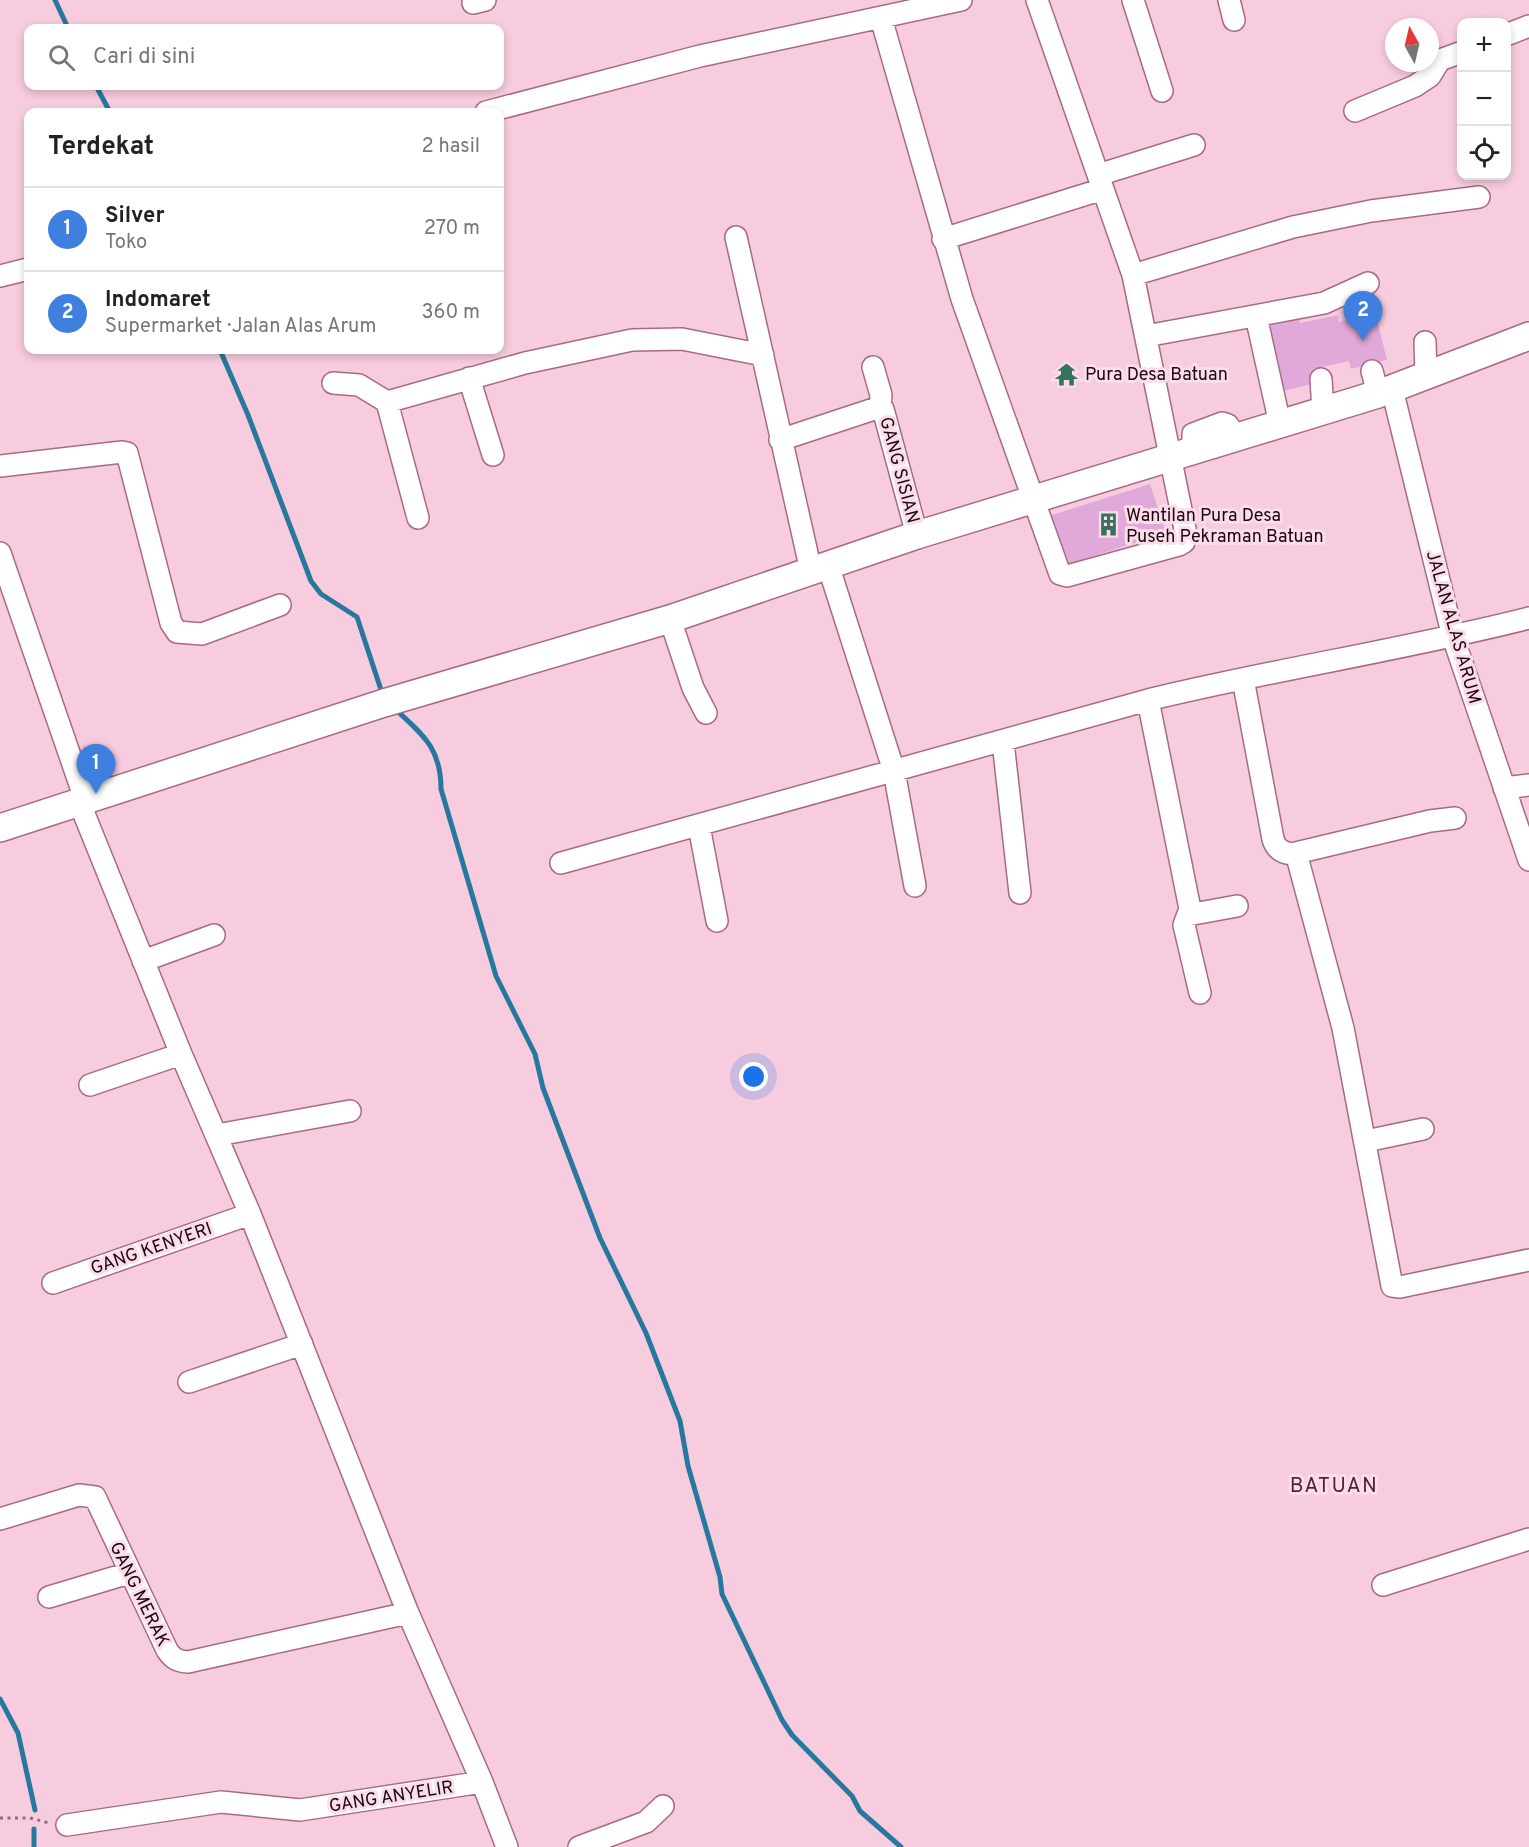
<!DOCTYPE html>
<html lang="id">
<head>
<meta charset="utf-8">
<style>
  :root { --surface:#fff; --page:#f6f6f6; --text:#222; --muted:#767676; --line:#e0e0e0; --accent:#111827 }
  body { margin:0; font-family:Overpass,sans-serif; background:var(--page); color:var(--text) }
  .controls { position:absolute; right:18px; top:18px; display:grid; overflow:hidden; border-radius:12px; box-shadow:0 3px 9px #0003 }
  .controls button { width:54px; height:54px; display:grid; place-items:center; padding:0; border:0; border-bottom:2px solid var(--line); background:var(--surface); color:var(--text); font:30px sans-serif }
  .compass { position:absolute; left:1385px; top:18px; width:54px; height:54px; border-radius:50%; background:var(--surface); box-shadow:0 3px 9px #0003; rotate:352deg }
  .you { position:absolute; left:754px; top:1077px; width:21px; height:21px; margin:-15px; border:4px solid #fff; border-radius:50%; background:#1a73e8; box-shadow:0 0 0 9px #1a73e833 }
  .badge { display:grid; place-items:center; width:39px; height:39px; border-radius:50%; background:var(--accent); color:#fff; font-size:20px; font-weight:700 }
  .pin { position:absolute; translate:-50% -50px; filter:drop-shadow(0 2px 3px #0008) }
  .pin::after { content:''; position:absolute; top:32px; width:21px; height:18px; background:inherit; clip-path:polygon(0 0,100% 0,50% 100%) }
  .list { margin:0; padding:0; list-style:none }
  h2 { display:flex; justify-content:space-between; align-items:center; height:78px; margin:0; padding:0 24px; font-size:26px }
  h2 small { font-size:20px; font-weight:400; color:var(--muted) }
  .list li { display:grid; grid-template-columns:39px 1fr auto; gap:18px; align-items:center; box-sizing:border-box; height:84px; padding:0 24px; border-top:2px solid var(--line) }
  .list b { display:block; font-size:22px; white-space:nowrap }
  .list p { margin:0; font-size:20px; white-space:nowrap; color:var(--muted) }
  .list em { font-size:20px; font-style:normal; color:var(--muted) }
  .icon { flex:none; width:33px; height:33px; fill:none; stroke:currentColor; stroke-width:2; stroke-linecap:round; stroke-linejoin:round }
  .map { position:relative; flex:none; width:1529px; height:1847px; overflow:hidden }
  .search { position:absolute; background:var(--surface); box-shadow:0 3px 9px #0003; left:24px; top:24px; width:480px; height:66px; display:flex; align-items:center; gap:15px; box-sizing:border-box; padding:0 21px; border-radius:12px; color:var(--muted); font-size:22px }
  .panel { position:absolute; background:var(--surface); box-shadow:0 3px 9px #0003; left:24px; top:108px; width:480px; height:246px; border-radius:12px }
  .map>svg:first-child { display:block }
</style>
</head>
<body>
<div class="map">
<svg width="1529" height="1847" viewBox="0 0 1529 1847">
  <rect width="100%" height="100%" fill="#f7ccde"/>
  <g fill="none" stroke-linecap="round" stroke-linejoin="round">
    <!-- stream -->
    <path stroke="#26789f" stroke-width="5" d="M55 0 68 28
      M96 86 110 112
      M220 350 248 415 311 581 321 594 357 617 383 696
      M395 709C423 735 441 748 441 789L496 976 535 1054 543 1088 600 1238 646 1333 680 1421 688 1466 720 1577 722 1594 782 1720 792 1735 852 1796 860 1811 901 1847
      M0 1699 18 1733 35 1810
      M34 1847V1829"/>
  </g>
  <!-- building -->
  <path fill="#e0a9d9" d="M1375 312 1387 360 1351 369 1349 361 1313 369 1316 383 1279 392 1262 321 1298 313 1300 323 1338 315 1339 322Z
    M1150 484 1166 533 1065 565 1049 516Z"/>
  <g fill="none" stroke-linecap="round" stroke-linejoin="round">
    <defs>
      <path id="minor" d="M1133 0 1162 91
        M1229 0 1234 20
        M473 3 485 0
        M881 18 962 299 1060 574 1067 576 1179 545 1184 542 1186 534 1133 275 1037 0
        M1506 35 1529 26
        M1355 111 1415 86 1430 76 1440 60 1462 52
        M486 112 700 56 961 0
        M1098 175 1194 145
        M736 237 811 571
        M943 239 1103 189
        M1133 275 1293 227 1371 211 1479 197
        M0 276 28 269
        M1256 316 1280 424
        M1146 336 1324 303 1368 283
        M1425 342 1426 376
        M1372 371 1378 394
        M469 378 493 455
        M1321 379 1323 411
        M333 383 359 385 387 402 418 518
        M1392 389 1453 637 1529 860
        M387 402 525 363 632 340 682 339 763 355
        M880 407 883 409 917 535
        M780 440 880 407 881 395 873 367
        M1193 452V434L1222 423 1228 425 1235 439
        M0 466 122 452 127 453 171 623 177 632 202 634 280 605
        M0 553 86 802
        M828 565 894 771 915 886
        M670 619 693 688 706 713
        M1243 679 1273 839C1276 850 1285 855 1296 853L1430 821 1455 818
        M1148 700 1190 909 1184 925 1200 993
        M1003 742 1020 893
        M1504 788 1529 785
        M80 804 181 1054 250 1214 408 1613 482 1782 507 1847
        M699 826 717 921
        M1296 853 1343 1028 1392 1286 1400 1287 1529 1260
        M561 863 1148 700C1275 669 1403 650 1529 618
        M1188 915 1237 906
        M143 961 214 935
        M90 1085 181 1054
        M217 1135 350 1111
        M1366 1141 1423 1129
        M53 1283 250 1214
        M189 1382 302 1344
        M0 1519 79 1495 95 1497 167 1650C173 1659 177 1661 188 1662L408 1613
        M1383 1585 1529 1539
        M49 1597 129 1573
        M67 1825 221 1802 300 1810 482 1782
        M579 1847 646 1822 663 1806"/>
      <path id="major" d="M0 828 384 703 670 619 917 535 1378 394 1529 336"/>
    </defs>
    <!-- minor casing -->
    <use href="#minor" stroke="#a96986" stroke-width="24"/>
    <!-- major casing -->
    <use href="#major" stroke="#a96986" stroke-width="30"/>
    <!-- path -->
    <path stroke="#906f7d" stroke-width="3" stroke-dasharray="3 4.5" stroke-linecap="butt" d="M0 1818H30L49 1823"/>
    <!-- minor -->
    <use href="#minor" stroke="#fff" stroke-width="21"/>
    <!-- major -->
    <use href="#major" stroke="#fff" stroke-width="27"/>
  </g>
  <!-- icons -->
  <defs>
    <symbol id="temple-bare" viewBox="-9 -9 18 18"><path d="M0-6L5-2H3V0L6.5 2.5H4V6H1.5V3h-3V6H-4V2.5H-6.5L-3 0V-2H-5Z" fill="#357360" stroke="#fbddea" stroke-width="2.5" paint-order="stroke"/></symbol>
    <symbol id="building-bare" viewBox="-9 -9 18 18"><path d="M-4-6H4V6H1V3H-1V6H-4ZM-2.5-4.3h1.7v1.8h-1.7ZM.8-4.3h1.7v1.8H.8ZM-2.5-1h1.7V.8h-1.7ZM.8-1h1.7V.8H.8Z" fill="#357360" stroke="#fbddea" stroke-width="2.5" paint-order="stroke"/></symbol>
  </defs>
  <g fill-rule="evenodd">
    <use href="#temple-bare" x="1050" y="358" width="33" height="33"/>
    <use href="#building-bare" x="1092" y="508" width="33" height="33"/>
  </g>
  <g text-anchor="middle" stroke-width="6" stroke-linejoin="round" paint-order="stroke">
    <!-- poi labels -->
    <g font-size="18" fill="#1b0510" stroke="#fbddea" text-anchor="start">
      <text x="1085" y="380">Pura Desa Batuan</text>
      <text x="1126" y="521">Wantilan Pura Desa<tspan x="1126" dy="21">Puseh Pekraman Batuan</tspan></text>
    </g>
    <!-- street labels -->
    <g font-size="18" fill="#1b0510" stroke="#fbddea">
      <text transform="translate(900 470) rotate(75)" y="6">GANG SISIAN</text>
      <text transform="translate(1454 627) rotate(74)" y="6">JALAN ALAS ARUM</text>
      <text transform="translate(151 1248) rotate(-19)" y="6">GANG KENYERI</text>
      <text transform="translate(140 1594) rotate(64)" y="6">GANG MERAK</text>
      <text transform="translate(391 1796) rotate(-9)" y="6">GANG ANYELIR</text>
    </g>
    <!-- quarter labels -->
    <g font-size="21" letter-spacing="1.5" fill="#541d3a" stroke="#fbddea">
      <text x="1334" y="1492">BATUAN</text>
    </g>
  </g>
</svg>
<div class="controls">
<button>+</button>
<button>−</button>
<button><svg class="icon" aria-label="locate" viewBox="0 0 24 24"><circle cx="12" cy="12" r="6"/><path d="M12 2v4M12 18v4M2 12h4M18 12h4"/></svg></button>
</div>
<svg class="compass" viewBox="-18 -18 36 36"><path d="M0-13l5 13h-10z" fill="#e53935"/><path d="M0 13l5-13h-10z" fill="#767676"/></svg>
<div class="you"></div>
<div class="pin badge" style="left:96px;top:794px;background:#3f7fe0">1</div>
<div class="pin badge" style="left:1363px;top:341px;background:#3f7fe0">2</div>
<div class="search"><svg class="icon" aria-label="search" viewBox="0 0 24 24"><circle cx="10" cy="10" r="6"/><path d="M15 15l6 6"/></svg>Cari di sini</div>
<section class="panel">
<h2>Terdekat<small>2 hasil</small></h2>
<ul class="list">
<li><span class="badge" style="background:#3f7fe0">1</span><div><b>Silver</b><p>Toko</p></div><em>270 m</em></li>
<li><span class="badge" style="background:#3f7fe0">2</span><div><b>Indomaret</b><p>Supermarket · Jalan Alas Arum</p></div><em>360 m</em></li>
</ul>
</section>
</div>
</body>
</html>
